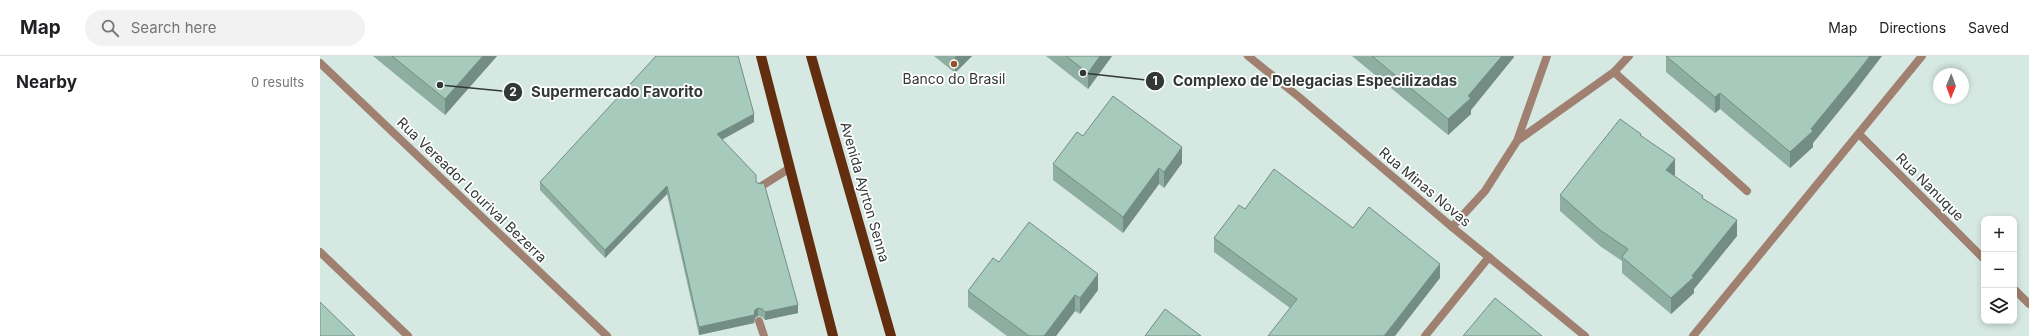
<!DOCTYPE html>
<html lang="en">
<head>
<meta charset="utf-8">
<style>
  :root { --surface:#fff; --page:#f2f2f2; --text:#202124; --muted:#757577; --line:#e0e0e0 }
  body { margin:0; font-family:Inter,sans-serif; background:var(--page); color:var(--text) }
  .controls { position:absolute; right:12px; bottom:12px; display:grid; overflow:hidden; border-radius:8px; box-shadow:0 2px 6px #0003 }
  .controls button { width:36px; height:36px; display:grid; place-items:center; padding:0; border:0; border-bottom:1px solid var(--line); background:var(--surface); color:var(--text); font:20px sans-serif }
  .compass { position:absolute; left:1613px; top:12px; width:36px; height:36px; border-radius:50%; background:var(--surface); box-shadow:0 2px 6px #0003; rotate:181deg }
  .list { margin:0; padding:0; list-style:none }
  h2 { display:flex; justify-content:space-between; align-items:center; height:52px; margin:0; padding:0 16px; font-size:17px }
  h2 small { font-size:13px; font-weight:400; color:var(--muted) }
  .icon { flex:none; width:22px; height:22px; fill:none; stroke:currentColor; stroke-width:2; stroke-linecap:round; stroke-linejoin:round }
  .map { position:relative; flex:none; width:1709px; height:280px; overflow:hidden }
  header { display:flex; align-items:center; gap:24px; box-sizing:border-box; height:56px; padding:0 20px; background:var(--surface); border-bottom:1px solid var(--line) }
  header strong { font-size:19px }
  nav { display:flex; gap:22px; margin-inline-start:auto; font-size:14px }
  .search { width:280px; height:36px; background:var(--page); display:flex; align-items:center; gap:10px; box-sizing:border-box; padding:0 14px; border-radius:22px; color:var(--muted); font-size:15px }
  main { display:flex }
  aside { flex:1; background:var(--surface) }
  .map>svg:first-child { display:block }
</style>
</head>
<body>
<header>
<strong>Map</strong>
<div class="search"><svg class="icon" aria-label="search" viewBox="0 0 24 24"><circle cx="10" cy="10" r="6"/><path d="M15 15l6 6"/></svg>Search here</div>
<nav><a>Map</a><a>Directions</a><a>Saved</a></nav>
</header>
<main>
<aside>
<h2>Nearby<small>0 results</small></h2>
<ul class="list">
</ul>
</aside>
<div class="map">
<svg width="1709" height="280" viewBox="0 0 1709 280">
  <rect width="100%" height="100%" fill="#d5e8e1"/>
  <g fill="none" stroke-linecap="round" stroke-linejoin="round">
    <!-- lane -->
    <path stroke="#a08070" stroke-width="8" d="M1294 16 1427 135
      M1197 85 1227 0
      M440 131 470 112
      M1132 171 1165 135 1197 85 1294 16 1309 0
      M0 196 88 280
      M439 265 444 280
      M1105 280 1169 201"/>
    <!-- street -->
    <path stroke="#a08070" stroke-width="8" d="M928 0 979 41 1132 171 1265 280
      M0 7 287 280
      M1539 78 1664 203
      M1694 233 1709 248
      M1373 280 1602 0"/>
    <!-- primary -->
    <path stroke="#632e10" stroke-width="10" d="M441 0 513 280
      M491 0 571 280"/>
  </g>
  <!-- wall -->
  <path fill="#8faea2" d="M53 0H177L125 59Z
    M614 0H652L635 17Z
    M726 0H792L768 33Z
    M1032 0H1194V1L1151 54V58L1128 79Z
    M1346 0 1536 34 1493 87V91L1470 112 1400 53 1395 57 1346 16Z
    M434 66 402 84 478 257 445 264 442 261 438 260 435 262 434 267 379 279 347 138 285 202 220 134V126Z
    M763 80 862 107 844 132 839 128 803 177 733 124V108Z
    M1321 80 1355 119 1354 120 1383 143 1417 180 1374 233V237L1351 258 1302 217V205L1280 190 1240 155V139Z
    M925 153 1033 172 1120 222 970 252 894 196V182Z
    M679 206 778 234 760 258 755 255 736 280H687L648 251V235Z"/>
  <!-- shaded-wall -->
  <path fill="#748d84" d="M163 0H177L125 59V43Z
    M636 0H652L635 17V1Z
    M780 0H792L768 33V17Z
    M1182 0H1194V1L1151 54V58L1128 79V63Z
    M1550 0H1562L1536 34 1493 87V91L1470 112V96L1491 73Z
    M1400 37V53L1395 57V41Z
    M434 58V66L397 86V78Z
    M862 91V107L844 132V116Z
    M1355 103V119L1346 130V114Z
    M839 112V128L803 177V161Z
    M347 130V138L285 202V194Z
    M1417 164V180L1374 233V237L1351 258V242Z
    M1120 208V222L1075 280H1064Z
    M778 218V234L760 258V242Z
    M755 239V255L736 280H724Z
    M478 249V257L445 264V256Z
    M438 252V260L435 262 434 267 379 279V271Z"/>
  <!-- building -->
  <path fill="#a6cabc" stroke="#748d84" d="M72 0H163L125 43Z
    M336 0H418L434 58 397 78 436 119V126L440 128 444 127 478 249 445 256 442 253 438 252 435 254 434 259 379 271 347 130 285 194 220 126Z
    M746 0H780L768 17Z
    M1052 0H1182L1148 40 1151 42 1128 63Z
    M1346 0H1550L1536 18 1491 73 1493 75 1470 96 1400 37 1395 41Z
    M793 40 862 91 844 116 839 112 803 161 733 108 757 76 763 80Z
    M1300 63 1321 78 1320 79 1355 103 1346 114 1383 140 1382 142 1417 164 1372 220 1374 221 1351 242 1302 201 1308 193 1280 174 1240 139Z
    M954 113 1033 172 1049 151 1120 208 1064 280H948L977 243 894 182 919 149 925 153Z
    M709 166 778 218 760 242 755 239 724 280H709L648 235 673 202 679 206Z
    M1175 242 1222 280H1143Z
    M0 246 35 280H0Z
    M845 253 881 280H825Z"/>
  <!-- markers -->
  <circle fill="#97502a" stroke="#fff" stroke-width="1.5" cx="634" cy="8" r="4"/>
  <g text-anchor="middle" stroke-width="3.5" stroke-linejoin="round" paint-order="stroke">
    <!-- poi labels -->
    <g font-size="14" fill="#313835" stroke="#fff">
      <text x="634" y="28">Banco do Brasil</text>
    </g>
    <!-- street labels -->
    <g font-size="14" fill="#313835" stroke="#fff">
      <text transform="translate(1105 131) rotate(40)" y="5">Rua Minas Novas</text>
      <text transform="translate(1610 131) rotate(45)" y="5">Rua Nanuque</text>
      <text transform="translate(152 134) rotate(44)" y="5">Rua Vereador Lourival Bezerra</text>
      <text transform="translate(545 136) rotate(74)" y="5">Avenida Ayrton Senna</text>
    </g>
  </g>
  <!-- callouts -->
  <path fill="none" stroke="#313835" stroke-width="1.5" d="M763 17L835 25M120 29L193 36"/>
  <g fill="#313835" stroke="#fff" stroke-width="1.5">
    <circle cx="763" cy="17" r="4"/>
    <circle cx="120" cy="29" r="4"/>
    <circle cx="835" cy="25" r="10"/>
    <circle cx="193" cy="36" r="10"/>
  </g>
  <g font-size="12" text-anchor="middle" font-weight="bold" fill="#fff">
    <text x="835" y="29">1</text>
    <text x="193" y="40">2</text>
  </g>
  <g font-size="15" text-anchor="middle" font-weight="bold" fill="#313835" stroke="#fff" stroke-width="3.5" stroke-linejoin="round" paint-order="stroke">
    <text x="995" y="30">Complexo de Delegacias Especilizadas</text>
    <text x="297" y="41">Supermercado Favorito</text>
  </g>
</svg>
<div class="controls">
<button>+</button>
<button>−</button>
<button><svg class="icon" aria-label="layers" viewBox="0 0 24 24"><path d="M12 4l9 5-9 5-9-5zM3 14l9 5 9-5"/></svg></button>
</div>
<svg class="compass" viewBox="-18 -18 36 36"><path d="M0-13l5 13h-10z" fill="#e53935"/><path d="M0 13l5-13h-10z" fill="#757577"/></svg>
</div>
</main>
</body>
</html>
